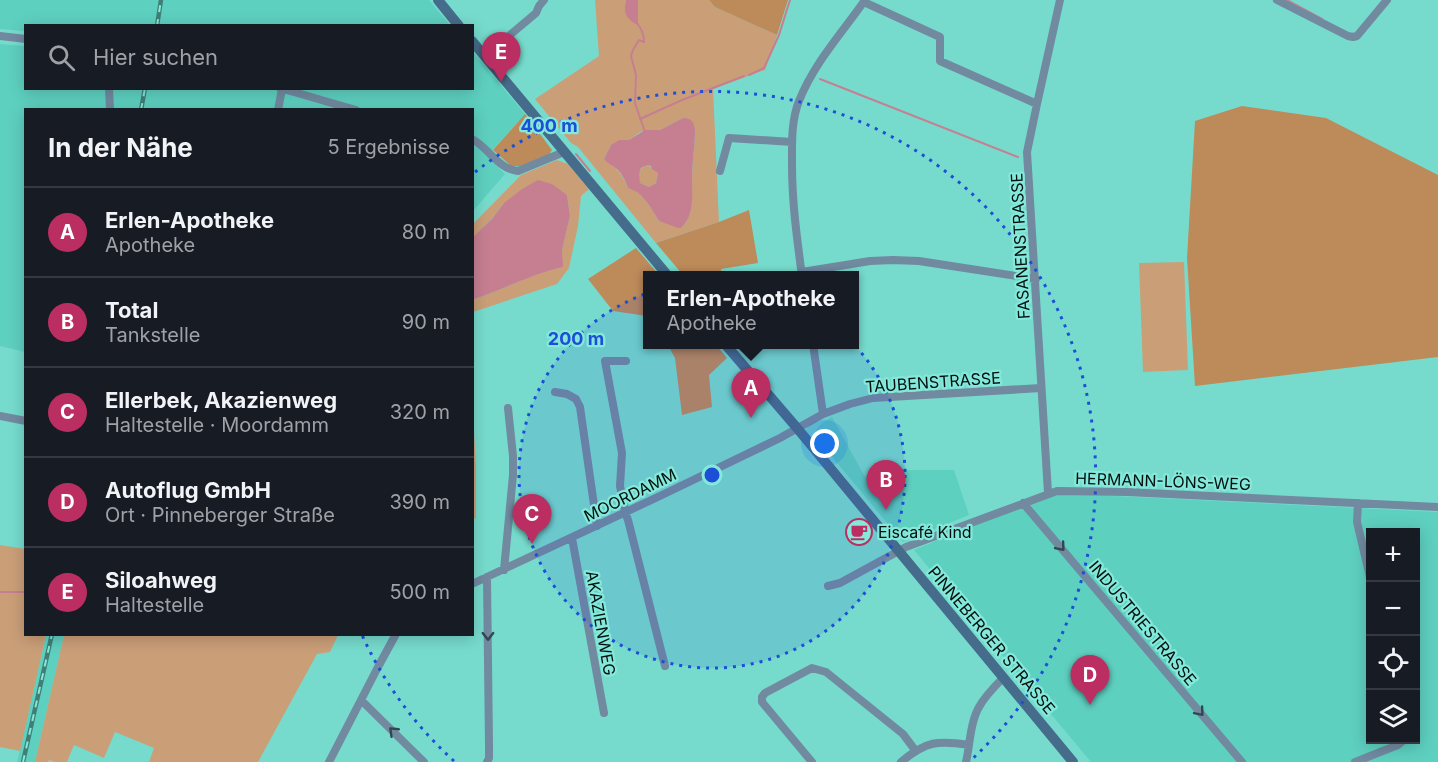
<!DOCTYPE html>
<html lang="de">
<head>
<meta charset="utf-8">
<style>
  :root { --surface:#171b24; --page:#20242c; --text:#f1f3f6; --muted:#9ea1a6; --line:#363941; --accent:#bb2e61 }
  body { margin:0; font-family:Inter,sans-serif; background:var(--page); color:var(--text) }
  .controls { position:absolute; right:18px; bottom:18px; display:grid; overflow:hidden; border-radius:0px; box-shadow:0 3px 15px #0003 }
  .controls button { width:54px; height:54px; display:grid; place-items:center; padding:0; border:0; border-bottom:2px solid var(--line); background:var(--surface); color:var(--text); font:30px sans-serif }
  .you { position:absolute; left:825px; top:444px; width:21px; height:21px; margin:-15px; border:4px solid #fff; border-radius:50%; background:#1a73e8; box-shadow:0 0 0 9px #1a73e833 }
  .badge { display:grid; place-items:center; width:39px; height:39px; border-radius:50%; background:var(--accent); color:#fff; font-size:20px; font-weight:700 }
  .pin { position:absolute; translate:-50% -50px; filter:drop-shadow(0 2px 3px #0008) }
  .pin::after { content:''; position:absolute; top:32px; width:21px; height:18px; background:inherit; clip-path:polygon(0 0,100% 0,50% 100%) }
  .popup { position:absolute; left:643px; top:271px; width:216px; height:78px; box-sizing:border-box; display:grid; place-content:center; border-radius:0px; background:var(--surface); filter:drop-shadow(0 2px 4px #0005); font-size:20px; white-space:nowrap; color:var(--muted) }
  .popup b { font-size:22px; color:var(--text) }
  .popup::after { content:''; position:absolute; left:50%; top:100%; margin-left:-12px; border:12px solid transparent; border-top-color:var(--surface) }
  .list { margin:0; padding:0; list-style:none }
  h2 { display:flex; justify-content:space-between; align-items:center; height:78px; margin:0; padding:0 24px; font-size:26px }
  h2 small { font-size:20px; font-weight:400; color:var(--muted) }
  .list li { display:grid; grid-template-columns:39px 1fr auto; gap:18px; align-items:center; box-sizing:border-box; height:90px; padding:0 24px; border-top:2px solid var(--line) }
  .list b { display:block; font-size:22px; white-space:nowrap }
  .list p { margin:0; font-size:20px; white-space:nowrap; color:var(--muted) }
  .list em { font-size:20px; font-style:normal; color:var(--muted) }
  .icon { flex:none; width:33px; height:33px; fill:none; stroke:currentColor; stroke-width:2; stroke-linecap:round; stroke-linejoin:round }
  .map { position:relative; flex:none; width:1438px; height:762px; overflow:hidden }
  .search { position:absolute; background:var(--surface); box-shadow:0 3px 15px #0003; left:24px; top:24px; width:450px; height:66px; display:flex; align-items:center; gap:15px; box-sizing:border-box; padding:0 21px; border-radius:0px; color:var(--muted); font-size:22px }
  .panel { position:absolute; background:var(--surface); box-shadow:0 3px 15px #0003; left:24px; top:108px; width:450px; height:528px; border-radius:0px }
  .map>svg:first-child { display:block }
</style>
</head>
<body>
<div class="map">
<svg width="1438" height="762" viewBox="0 0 1438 762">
  <rect width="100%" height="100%" fill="#76dbcd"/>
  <!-- built -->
  <path fill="#5ed0c0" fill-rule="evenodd" d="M0 0H429L450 25 26 26 25 31 0 29Z
    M0 44 25 46 26 88H472L473 52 525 114 487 156 505 174 473 211 472 110H26L25 352 0 346Z
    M832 417 865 477 879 470H954L969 515 903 542 818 440 816 432 817 428 822 423Z
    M1052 493 1438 512V762H1091L914 550ZM1370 532H1416V740H1370Z
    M46 635H64L35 762H17Z"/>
  <!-- green -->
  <path fill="#ca9f78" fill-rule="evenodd" d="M595 0H626C624 12 626 19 638 24V0H709L715 7 777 35 765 70 713 89 719 222 656 243 578 147 571 143 535 99 599 56ZM683 118 695 130C695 146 692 162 692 178 691 196 695 214 681 228L659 221C654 213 645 197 638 192 637 191 629 188 628 188 624 175 615 167 604 159L611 145 629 140 640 132 648 130 653 131 660 130Z
    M557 160 568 164 589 189 581 196 578 226 569 268 557 284 473 312V298L474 299C504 289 532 274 562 267V250L570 216 567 195 504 203 492 219 473 237V224L521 175Z
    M647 165 651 167 658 173 656 183 649 187 640 183C637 174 639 169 647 165Z
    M1184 262 1188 370 1143 372 1139 263Z
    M472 394 476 468V518L473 519Z
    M0 545 25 549 26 634 46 635 20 751 0 747Z
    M64 635V634L338 635 330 652 317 654 258 762H149L154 748 115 732 104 758 74 745 67 762H55L49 760 48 762H35Z"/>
  <!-- forest -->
  <path fill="#bd8a5a" d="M709 0H788L777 35 715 7Z
    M1242 106 1326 118 1438 175V357L1195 386 1187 258 1195 121Z
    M525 114 552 150 549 155 520 166H511L493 150Z
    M749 210 758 263 721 269 722 275H683L656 243 719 222Z
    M636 248 659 275 648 276 647 316 613 311 588 279Z
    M668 345H716L727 358 709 375 712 407 682 415 675 358Z"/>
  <!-- water -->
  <path fill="#c67f91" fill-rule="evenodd" d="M626 0H638V25C626 19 623 13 626 0Z
    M683 118C692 118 694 122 695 130 695 146 692 162 692 178 692 195 695 215 681 228H678L659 221 649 205 641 195 637 192 628 188C626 181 622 174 617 169 612 165 608 164 604 159L611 145 619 140H629L645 130H660ZM647 165 651 166 652 169 658 173 656 183 649 187 640 183 639 174 641 168Z
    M538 180 552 184 567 195 570 216 562 250 563 267C532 274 504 289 474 299L473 298V237L492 219 504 203 522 189Z"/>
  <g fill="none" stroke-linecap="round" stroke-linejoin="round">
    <!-- stream -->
    <path stroke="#c67f91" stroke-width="2" d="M1287 0 1322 19
      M637 23C641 28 644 34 644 42L639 40 633 50 631 56 636 75 635 103 645 132
      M749 75 764 68 779 35 790 0
      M820 79 1018 157
      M640 119 682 100 744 76
      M576 154 590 171
      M0 592H26"/>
    <!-- street -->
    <path stroke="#718aa0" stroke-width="8" d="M1277 0 1348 36 1353 37 1357 36 1387 0
      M864 2 940 37V61L1037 104
      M0 36 26 39
      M485 56 536 13 539 6 544 0
      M109 88 110 110
      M280 88 356 110
      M278 110 282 89
      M472 139C489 148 498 169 518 171L564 152
      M720 171 729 138 792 142
      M802 272 870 261 893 260 919 261 1036 279
      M802 276C797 239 792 202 792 165 792 144 791 121 799 101 814 63 842 33 865 0
      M813 344 823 414
      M626 361H605L622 453 620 486 625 512 628 520 665 666
      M555 392 567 394 576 399 580 407 597 526
      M0 416 26 421
      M1048 493 1027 152 1037 104 1060 0
      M1023 503 1242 762
      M1358 503 1357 522 1370 577
      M572 538 604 713
      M504 570 513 475V456L508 408
      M487 577 489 745V758L487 762
      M472 584 662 495 780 438 823 414 850 404 873 398 1041 388
      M828 586 840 583 906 547 1057 491 1127 492 1438 507
      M361 700 424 762
      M329 762 378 667 396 634
      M812 762 762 702V697L765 693 812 668 826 672 903 734 915 750
      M901 762C926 741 938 740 969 745
      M966 762C970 745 970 723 979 707 985 696 994 687 1003 678
      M1355 762 1398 745 1404 740"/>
    <!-- secondary -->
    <path stroke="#466c8b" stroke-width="10" d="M438 0 459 26
      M472 41 668 276
      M725 344 797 428 1073 762"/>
    <defs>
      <path id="rail" d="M157 26 161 0
        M141 110 145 88
        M23 762 52 634"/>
    </defs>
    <!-- rail casing -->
    <use href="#rail" stroke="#407e76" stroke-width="4.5"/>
    <!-- rail -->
    <use href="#rail" stroke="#84e8da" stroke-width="2" stroke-dasharray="7" stroke-linecap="butt"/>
  </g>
  <!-- one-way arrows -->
  <defs><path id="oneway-chevron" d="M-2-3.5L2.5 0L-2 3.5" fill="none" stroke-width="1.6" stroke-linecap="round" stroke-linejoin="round" transform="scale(1.5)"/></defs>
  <g stroke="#334750">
    <use href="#oneway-chevron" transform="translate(1061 547) rotate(50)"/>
    <use href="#oneway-chevron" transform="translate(488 636) rotate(89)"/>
    <use href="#oneway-chevron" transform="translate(1200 712) rotate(50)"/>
    <use href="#oneway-chevron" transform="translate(393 731) rotate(-136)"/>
  </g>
  <!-- distance rings -->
  <circle cx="712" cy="475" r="193" fill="#1d4ed8" fill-opacity=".12"/>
  <g fill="none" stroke="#1d4ed8" stroke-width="3" stroke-dasharray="3 6">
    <circle cx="712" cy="475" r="193"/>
    <path d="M454 761A385 385 0 0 1 362 635M475 172A385 385 0 0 1 970 761"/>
  </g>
  <!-- icons -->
  <defs>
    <symbol id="cafe-ring" viewBox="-11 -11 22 22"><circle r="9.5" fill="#84e8da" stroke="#bb2e61" stroke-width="1.5"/><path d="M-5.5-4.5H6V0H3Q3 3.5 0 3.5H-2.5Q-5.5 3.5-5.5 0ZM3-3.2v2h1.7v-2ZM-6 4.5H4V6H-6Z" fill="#bb2e61"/></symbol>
  </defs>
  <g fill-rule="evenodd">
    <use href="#cafe-ring" x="844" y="517" width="30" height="30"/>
  </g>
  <g text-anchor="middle" stroke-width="4.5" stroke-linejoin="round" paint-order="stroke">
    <!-- street labels -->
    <g font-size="16" fill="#00110f" stroke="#84e8da">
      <text transform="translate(1020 246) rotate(-93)" y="6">FASANENSTRASSE</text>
      <text transform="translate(933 382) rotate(-4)" y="6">TAUBENSTRASSE</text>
      <text transform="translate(1163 481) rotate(2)" y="6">HERMANN-LÖNS-WEG</text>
      <text transform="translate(630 495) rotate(-26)" y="6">MOORDAMM</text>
      <text transform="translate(601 623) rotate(80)" y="6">AKAZIENWEG</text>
      <text transform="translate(1143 623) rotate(50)" y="6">INDUSTRIESTRASSE</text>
      <text transform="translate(992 640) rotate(50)" y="6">PINNEBERGER STRASSE</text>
    </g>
    <!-- poi labels -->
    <g font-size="16" fill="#00110f" stroke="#84e8da" text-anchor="start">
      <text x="878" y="538">Eiscafé Kind</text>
    </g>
  </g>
  <circle cx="712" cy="475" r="9" fill="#1d4ed8" stroke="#84e8da" stroke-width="3"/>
  <g font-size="18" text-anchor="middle" font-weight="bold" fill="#1d4ed8" stroke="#84e8da" stroke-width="4.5" stroke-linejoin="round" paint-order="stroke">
    <text x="549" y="132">400 m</text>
    <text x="576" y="345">200 m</text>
  </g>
</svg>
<div class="controls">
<button>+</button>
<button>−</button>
<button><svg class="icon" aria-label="locate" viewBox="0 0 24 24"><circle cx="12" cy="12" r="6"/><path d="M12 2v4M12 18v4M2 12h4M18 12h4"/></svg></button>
<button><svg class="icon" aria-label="layers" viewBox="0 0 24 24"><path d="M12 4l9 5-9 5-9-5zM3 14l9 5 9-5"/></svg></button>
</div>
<div class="you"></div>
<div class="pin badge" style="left:751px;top:418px">A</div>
<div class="popup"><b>Erlen-Apotheke</b>Apotheke</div>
<div class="pin badge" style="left:886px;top:510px">B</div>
<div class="pin badge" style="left:532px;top:544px">C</div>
<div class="pin badge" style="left:1090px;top:705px">D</div>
<div class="pin badge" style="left:501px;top:82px">E</div>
<div class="search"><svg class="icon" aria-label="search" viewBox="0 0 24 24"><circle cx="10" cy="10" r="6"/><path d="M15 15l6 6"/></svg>Hier suchen</div>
<section class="panel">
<h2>In der Nähe<small>5 Ergebnisse</small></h2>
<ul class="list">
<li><span class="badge">A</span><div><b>Erlen-Apotheke</b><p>Apotheke</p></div><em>80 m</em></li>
<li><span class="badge">B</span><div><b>Total</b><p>Tankstelle</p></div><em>90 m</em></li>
<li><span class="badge">C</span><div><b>Ellerbek, Akazienweg</b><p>Haltestelle · Moordamm</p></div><em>320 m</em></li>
<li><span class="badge">D</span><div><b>Autoflug GmbH</b><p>Ort · Pinneberger Straße</p></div><em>390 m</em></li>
<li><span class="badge">E</span><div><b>Siloahweg</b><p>Haltestelle</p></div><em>500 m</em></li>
</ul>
</section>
</div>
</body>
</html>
